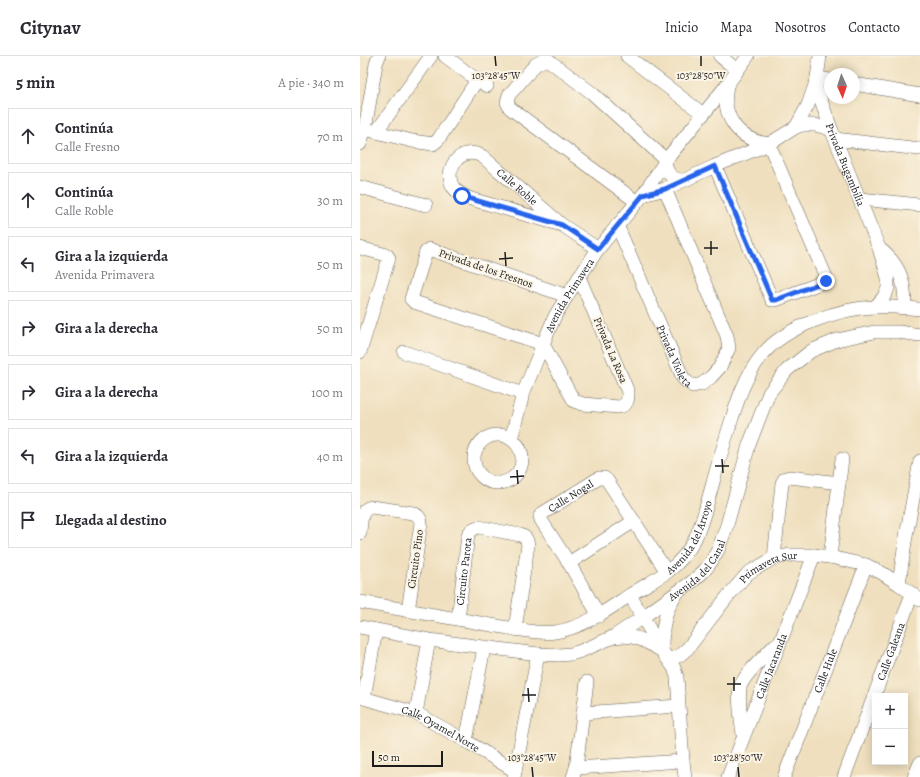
<!DOCTYPE html>
<html lang="es">
<head>
<meta charset="utf-8">
<style>
  :root { --surface:#fff; --page:#f7f7f7; --text:#2b2b33; --muted:#7c7c81; --line:#e1e1e2 }
  body { margin:0; font-family:Alegreya,serif; background:var(--page); color:var(--text) }
  .controls { position:absolute; right:12px; bottom:12px; display:grid; overflow:hidden; border-radius:0px; box-shadow:0 2px 10px #0003 }
  .controls button { width:36px; height:36px; display:grid; place-items:center; padding:0; border:0; border-bottom:1px solid var(--line); background:var(--surface); color:var(--text); font:20px sans-serif }
  .compass { position:absolute; left:464px; top:12px; width:36px; height:36px; border-radius:50%; background:var(--surface); box-shadow:0 2px 10px #0003; rotate:177deg }
  .scale { position:absolute; left:12px; bottom:10px; width:71px; box-sizing:border-box; padding-left:4px; border:2px solid #1c1c1c; border-top:0; font-size:11px; line-height:14px; white-space:nowrap; color:#1c1c1c; -webkit-text-stroke:3px #fcf5e5; paint-order:stroke }
  .stop { position:absolute; width:12px; height:12px; margin:-9px; border:3px solid #2563eb; border-radius:50%; background:#fff }
  .stop.end { background:#2563eb; border-color:#fff; box-shadow:0 1px 4px #0008 }
  .list { margin:0; padding:0; list-style:none }
  h2 { display:flex; justify-content:space-between; align-items:center; height:52px; margin:0; padding:0 16px; font-size:17px }
  h2 small { font-size:13px; font-weight:400; color:var(--muted) }
  .list li { display:grid; grid-template-columns:26px 1fr auto; gap:12px; align-items:center; box-sizing:border-box; height:56px; margin:0 8px 8px; padding:0 8px; border:1px solid var(--line); border-radius:0px }
  .list b { display:block; font-size:15px; white-space:nowrap }
  .list p { margin:0; font-size:13px; white-space:nowrap; color:var(--muted) }
  .list em { font-size:13px; font-style:normal; color:var(--muted) }
  .icon { flex:none; width:22px; height:22px; fill:none; stroke:currentColor; stroke-width:2; stroke-linecap:round; stroke-linejoin:round }
  .map { position:relative; flex:none; width:560px; height:721px; overflow:hidden }
  header { display:flex; align-items:center; gap:24px; box-sizing:border-box; height:56px; padding:0 20px; background:var(--surface); border-bottom:1px solid var(--line) }
  header strong { font-size:19px }
  nav { display:flex; gap:22px; margin-inline-start:auto; font-size:14px }
  main { display:flex }
  aside { flex:1; background:var(--surface) }
  .map>svg:first-child { display:block }
</style>
</head>
<body>
<header>
<strong>Citynav</strong>
<nav><a>Inicio</a><a>Mapa</a><a>Nosotros</a><a>Contacto</a></nav>
</header>
<main>
<aside>
<h2>5 min<small>A pie · 340 m</small></h2>
<ul class="list">
<li><svg class="icon" aria-label="ahead" viewBox="0 0 24 24"><path d="M12 20V5M6 11l6-6 6 6"/></svg><div><b>Continúa</b><p>Calle Fresno</p></div><em>70 m</em></li>
<li><svg class="icon" aria-label="ahead" viewBox="0 0 24 24"><path d="M12 20V5M6 11l6-6 6 6"/></svg><div><b>Continúa</b><p>Calle Roble</p></div><em>30 m</em></li>
<li><svg class="icon" aria-label="left" viewBox="0 0 24 24"><path d="M17 20v-9H6M10 6l-5 5 5 5"/></svg><div><b>Gira a la izquierda</b><p>Avenida Primavera</p></div><em>50 m</em></li>
<li><svg class="icon" aria-label="right" viewBox="0 0 24 24"><path d="M7 20v-9h11M14 6l5 5-5 5"/></svg><div><b>Gira a la derecha</b></div><em>50 m</em></li>
<li><svg class="icon" aria-label="right" viewBox="0 0 24 24"><path d="M7 20v-9h11M14 6l5 5-5 5"/></svg><div><b>Gira a la derecha</b></div><em>100 m</em></li>
<li><svg class="icon" aria-label="left" viewBox="0 0 24 24"><path d="M17 20v-9H6M10 6l-5 5 5 5"/></svg><div><b>Gira a la izquierda</b></div><em>40 m</em></li>
<li><svg class="icon" aria-label="arrive" viewBox="0 0 24 24"><path d="M6 21V4h12l-3 4 3 4H6"/></svg><div><b>Llegada al destino</b></div></li>
</ul>
</aside>
<div class="map">
<svg width="560" height="721" viewBox="0 0 560 721">
  <rect width="100%" height="100%" fill="#fcf5e5"/>
  <filter id="ink" filterUnits="userSpaceOnUse"><feTurbulence type="fractalNoise" baseFrequency=".025" numOctaves="2"/><feDisplacementMap in="SourceGraphic" scale="8" xChannelSelector="R" yChannelSelector="G"/><feConvolveMatrix kernelMatrix="1 2 1 2 8 2 1 2 1" color-interpolation-filters="sRGB"/></filter>
  <filter id="wash" filterUnits="userSpaceOnUse"><feTurbulence type="fractalNoise" baseFrequency=".012" numOctaves="4" result="noise"/><feDisplacementMap in="SourceGraphic" scale="16" xChannelSelector="R" yChannelSelector="G"/><feGaussianBlur stdDeviation="0.9" result="paint"/><feColorMatrix in="noise" values="0 0 0 0 0 0 0 0 0 0 0 0 0 0 0 0 0 1.4 0 .05"/><feComposite in="paint" operator="in"/></filter>
  <g filter="url(#wash)">
    <rect width="100%" height="100%" fill="#efdfbe"/>
  </g>
  <g filter="url(#ink)">
    <g fill="none" stroke-linecap="round" stroke-linejoin="round">
      <defs>
        <g id="minor">
          <path d="M85 0 117 24 127 30"/>
          <path d="M267 0 343 58"/>
          <path d="M360 0 377 14"/>
          <path id="s1" d="M460 0 457 22V34L472 75 519 192 528 222V232L526 237 523 242 515 251"/>
          <path d="M457 22 470 24"/>
          <path d="M494 28 560 39"/>
          <path d="M436 71 448 49 456 26"/>
          <path d="M5 73 52 85 73 88 78 84 117 24"/>
          <path d="M16 76 71 0"/>
          <path d="M475 83 560 93"/>
          <path d="M0 88 5 73 16 8 19 0"/>
          <path d="M355 110 412 244H416L466 225V221L409 88C377 84 361 60 367 29"/>
          <path d="M0 131 66 149"/>
          <path d="M283 139 305 133 355 110 409 88 436 71 442 69H455L467 72 472 75"/>
          <path d="M500 143 560 149"/>
          <path d="M277 146 150 52 147 46 149 39 176 8 187 3 232 37 306 104C304 117 313 125 326 124"/>
          <path id="s2" d="M202 169 111 143C104 140 97 137 93 131 83 114 100 89 122 100L202 169 238 193"/>
          <path id="s3" d="M257 169 323 322 327 326 333 330 342 328 351 321 360 311 369 292 367 280 305 133"/>
          <path d="M0 192 27 199 29 202 0 296"/>
          <path d="M520 193C541 210 545 226 545 251"/>
          <path d="M207 240 69 193 66 196 51 243 54 246 183 288 209 336 214 345 223 348 259 351C268 349 268 344 268 336L219 221"/>
          <path d="M44 296 163 338"/>
          <circle cx="138" cy="403" r="24"/>
          <path id="s4" d="M151 383 163 338 183 288 195 260 207 240 238 193 283 139 306 104 367 29 388 0"/>
          <path d="M0 477C1 467 0 452 12 451L53 457C58 459 60 461 61 467L48 555"/>
          <path d="M470 501 482 403"/>
          <path d="M414 502 422 427 425 422 430 421 479 427"/>
          <path d="M209 507 274 465"/>
          <path d="M539 528 545 486 560 405"/>
          <path d="M270 539 302 595 314 612 317 621 323 705 325 721"/>
          <path id="s5" d="M0 546 155 573C168 575 182 578 195 576 223 572 247 554 270 539 282 531 295 524 307 516 338 493 342 465 352 430 357 411 363 391 369 372 377 346 385 319 403 298 425 271 480 252 515 251 530 250 545 252 560 253"/>
          <path id="s6" d="M239 560 209 507 181 464 180 460 183 457 239 422H244L247 424 307 516"/>
          <path id="s7" d="M98 563 108 479C111 474 113 472 119 471L160 479C166 481 167 483 168 489L155 573"/>
          <path id="s8" d="M0 571 69 584 178 598 199 599 211 598 221 595 253 581 283 561 333 525 344 515 351 506 358 494 367 469 389 389 409 337 427 314 451 295 477 284 514 276H539L560 279"/>
          <path d="M253 581C275 578 284 584 302 595"/>
          <path d="M302 593C302 574 304 558 314 541"/>
          <path id="s9" d="M309 604 320 599 328 592 368 540 388 517 414 502 431 499H454L470 501 506 509 522 517 539 528 560 544"/>
          <path id="s10" d="M0 641 56 657 106 685 155 715"/>
          <path d="M4 642 16 574"/>
          <path d="M56 657 69 584"/>
          <path d="M223 657 318 650"/>
          <path d="M383 678C381 665 378 645 380 632 382 620 407 598 415 589"/>
          <path d="M106 685 124 592"/>
          <path d="M216 712 323 705"/>
          <path d="M154 721 178 598"/>
          <path d="M213 721 216 712 227 626"/>
          <path id="s11" d="M368 721 454 499"/>
          <path id="s12" d="M424 721 506 509"/>
          <path id="s13" d="M484 721 552 538"/>
          <path d="M554 721 560 707"/>
        </g>
      </defs>
      <!-- minor casing -->
      <use href="#minor" stroke="#666055" stroke-width="14"/>
      <!-- minor -->
      <use href="#minor" stroke="#fff" stroke-width="13"/>
    </g>
  </g>
  <g fill="none" stroke-linecap="round" stroke-linejoin="round" filter="url(#ink)">
    <!-- route -->
    <path stroke="#2563eb" stroke-width="5" d="M102 140 111 143 202 169 238 193 283 139 305 133 355 110 412 244H416L466 225"/>
  </g>
  <!-- ticks -->
  <path fill="none" stroke="#1c1c1c" stroke-width="1.5" d="M135 0 136 10M341 0V10M351 185V199M344 192H358M145 196 146 210M139 203 153 202M362 403 363 417M355 410H369M157 414 158 428M150 421 164 420M374 621V635M367 628H381M168 632 169 646M162 639H176M172 711 173 721M378 711 379 721"/>
  <g text-anchor="middle" stroke-width="4" stroke-linejoin="round" paint-order="stroke">
    <!-- street labels -->
    <g font-size="11" fill="#1c1c1c" stroke="#fcf5e5">
      <text dy="4" stroke="none"><textPath href="#s1" startOffset="114">Privada Bugambilia</textPath></text>
      <text dy="4" stroke="none"><textPath href="#s2" startOffset="220">Calle Roble</textPath></text>
      <text transform="translate(126 212) rotate(19)" y="4">Privada de los Fresnos</text>
      <text dy="4" stroke="none"><textPath href="#s4" startOffset="156">Avenida Primavera</textPath></text>
      <text transform="translate(251 294) rotate(67)" y="4">Privada La Rosa</text>
      <text dy="4" stroke="none"><textPath href="#s3" startOffset="143">Privada Violeta</textPath></text>
      <text dy="4" stroke="none"><textPath href="#s6" startOffset="153">Calle Nogal</textPath></text>
      <text dy="4" stroke="none"><textPath href="#s5" startOffset="368">Avenida del Arroyo</textPath></text>
      <text transform="translate(55 503) rotate(-82)" y="4">Circuito Pino</text>
      <text dy="4" stroke="none"><textPath href="#s8" startOffset="367">Avenida del Canal</textPath></text>
      <text dy="4" stroke="none"><textPath href="#s9" startOffset="140">Primavera Sur</textPath></text>
      <text dy="4" stroke="none"><textPath href="#s7" startOffset="48">Circuito Parota</textPath></text>
      <text dy="4" stroke="none"><textPath href="#s13" startOffset="134">Calle Galeana</textPath></text>
      <text dy="4" stroke="none"><textPath href="#s11" startOffset="119">Calle Jacaranda</textPath></text>
      <text dy="4" stroke="none"><textPath href="#s12" startOffset="114">Calle Hule</textPath></text>
      <text dy="4" stroke="none"><textPath href="#s10" startOffset="87">Calle Oyamel Norte</textPath></text>
    </g>
  </g>
  <g font-size="10" text-anchor="middle" fill="#1c1c1c" stroke="#fcf5e5" stroke-width="4" stroke-linejoin="round" paint-order="stroke">
    <text x="136" y="23">103°28'45"W</text>
    <text x="341" y="23">103°28'50"W</text>
    <text x="172" y="705">103°28'45"W</text>
    <text x="378" y="705">103°28'50"W</text>
  </g>
</svg>
<div class="controls">
<button>+</button>
<button>−</button>
</div>
<svg class="compass" viewBox="-18 -18 36 36"><path d="M0-13l5 13h-10z" fill="#e53935"/><path d="M0 13l5-13h-10z" fill="#7c7c81"/></svg>
<div class="scale">50 m</div>
<div class="stop" style="left:102px;top:140px"></div>
<div class="stop end" style="left:466px;top:225px"></div>
</div>
</main>
</body>
</html>
